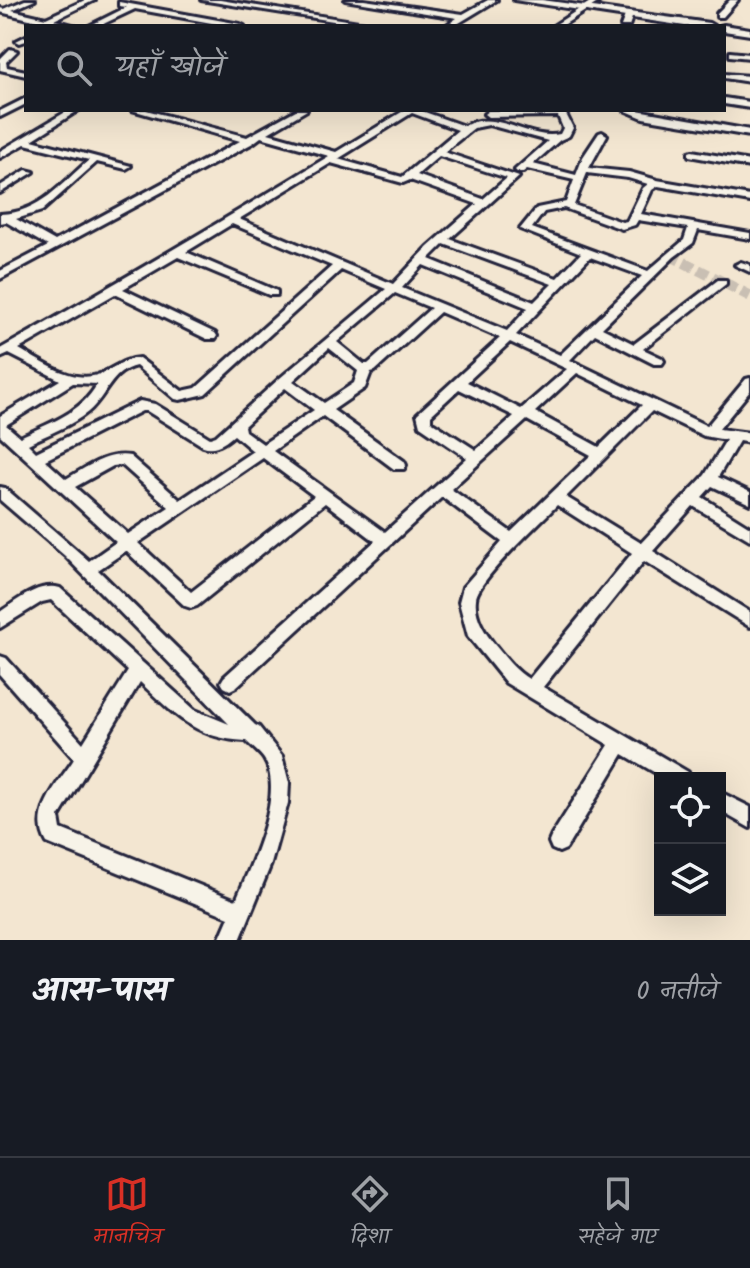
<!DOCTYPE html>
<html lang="hi">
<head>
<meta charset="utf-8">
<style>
  :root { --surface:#171b24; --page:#20242c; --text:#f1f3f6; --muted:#9ea1a6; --line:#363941; --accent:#d93025 }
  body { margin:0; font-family:Kalam,"Playpen Sans Deva",sans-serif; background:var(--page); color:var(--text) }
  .controls { position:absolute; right:24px; bottom:24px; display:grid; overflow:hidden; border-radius:0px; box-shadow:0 8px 32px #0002 }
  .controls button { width:72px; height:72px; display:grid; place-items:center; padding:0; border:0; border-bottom:2px solid var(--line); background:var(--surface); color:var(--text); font:40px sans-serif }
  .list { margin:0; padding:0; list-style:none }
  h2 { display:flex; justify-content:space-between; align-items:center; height:104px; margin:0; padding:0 32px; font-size:34px }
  h2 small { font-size:26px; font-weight:400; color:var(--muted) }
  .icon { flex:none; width:44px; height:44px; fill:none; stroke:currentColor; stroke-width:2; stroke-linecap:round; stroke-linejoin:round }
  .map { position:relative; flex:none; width:750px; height:940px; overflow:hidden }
  .search { position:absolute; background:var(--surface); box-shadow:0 8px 32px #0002; left:24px; right:24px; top:24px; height:88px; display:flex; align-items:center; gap:20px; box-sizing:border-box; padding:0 28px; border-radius:0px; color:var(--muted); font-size:30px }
  .sheet { height:216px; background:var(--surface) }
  nav { display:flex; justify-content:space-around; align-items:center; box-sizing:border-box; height:112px; border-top:2px solid var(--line); background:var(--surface); font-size:22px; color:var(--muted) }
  nav a { display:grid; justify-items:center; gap:4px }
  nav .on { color:var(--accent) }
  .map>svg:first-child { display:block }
</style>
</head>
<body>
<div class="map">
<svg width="750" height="940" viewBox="0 0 750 940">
  <rect width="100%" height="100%" fill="#f3e6d1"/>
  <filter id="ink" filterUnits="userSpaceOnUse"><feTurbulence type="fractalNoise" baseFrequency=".0125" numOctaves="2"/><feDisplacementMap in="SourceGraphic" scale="16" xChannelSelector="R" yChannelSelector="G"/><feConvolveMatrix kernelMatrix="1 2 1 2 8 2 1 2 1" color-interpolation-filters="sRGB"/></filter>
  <g filter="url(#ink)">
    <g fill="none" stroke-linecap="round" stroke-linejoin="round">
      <!-- street-tunnel -->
      <path stroke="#c9bfb3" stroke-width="11" stroke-dasharray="11 5" stroke-linecap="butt" d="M670 255 750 296"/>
      <defs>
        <path id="street" d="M25 0H35L12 10 46 18 85 0H95L54 20 76 26 46 23 0 12V8L4 9Z
          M201 0H220L384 26H365Z
          M345 0H364L463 14 488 0H497L454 26H445L457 18Z
          M593 0H602L562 26H553Z
          M730 0H738L723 17H717V13Z
          M119 2 240 24 244 26H228L135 9 99 26H89L127 7 119 6Z
          M626 13 633 15 629 26H621Z
          M26 36V41L20 43 16 41Z
          M10 49 17 51 6 62 7 67 26 71V76L0 70V59Z
          M730 52 750 54V58L730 56Z
          M724 74 750 76V82L724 78Z
          M26 98V104L0 117V111Z
          M724 98 750 102V108L724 104Z
          M69 110H79L32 140 131 166 126 169 97 162 42 211 16 219 55 241 240 141 132 110H146L247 137 296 110H307L268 133 336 152 405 110H419L464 126C497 108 527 141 560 134L563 128 558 116 488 117 484 114 488 111 564 110 573 128 569 136 560 140 533 164 576 175 583 157 599 133 602 132 607 135 589 168 629 172 657 180 750 196V202L658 186 652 190 641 214 750 233V239L698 230 693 243 674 257 602 328 634 344 718 280H726V284L643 349 662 358 664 361 662 364H654L595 334 570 360 707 426 746 379 750 378V391L719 429 750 433V443L739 441 718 477 750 492V504L712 486 702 497 750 527V540L693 506 653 551 750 612V627L644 561 543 687 688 772 690 778H664L623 754 566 849 559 852 552 849 549 842 552 835 609 745 506 683 468 636 459 602 463 587 502 542 442 497 236 687 230 690 224 687 221 682 224 677 375 541 325 503 197 606 191 608 185 606 126 551 98 570 255 725 259 727 282 756 289 783 288 803 271 864 240 940H219L229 917 47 843C29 813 58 784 74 759L0 675V656L6 658 83 743 128 671 51 600 42 602 0 628V612C17 601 38 582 60 588L195 710 229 724 65 556 0 500V487L5 488 89 561 116 542 0 435V416L60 380 9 354 0 358V349C112 286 221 222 329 156L261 137 253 143 0 279V271L48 246 6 222 0 223V214C39 213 61 184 89 160L25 144 0 158V151ZM412 113 458 130 402 177 338 159ZM489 125 548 141 515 170 517 172H523L527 169 574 180 566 202 537 208 520 229 581 253 557 278 450 239 519 177 444 152 474 128ZM439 156 507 178 483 199 417 175ZM331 163 403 183 410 180 477 204 428 247 393 284 239 219ZM587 173 628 178 648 184 643 188 627 221 622 222 574 205ZM564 208 622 229 635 225 638 220 688 228 684 240 648 271 532 228 544 212ZM232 224 332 266 196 388 182 391 139 358C122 359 112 370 97 375 71 383 41 361 19 349L115 294 207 339H215L217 336 215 333 123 289 178 257 269 295H277V291L186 252ZM444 244 552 284 534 302 429 259ZM590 257 642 276 560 355 516 335ZM423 265 528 308 507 331 402 288ZM341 270 386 289 280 378 216 436 210 438 155 404 140 401 36 452 28 444C48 434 71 426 88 412 107 396 110 372 136 366L175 399 180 400 205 394ZM395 293 431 308 368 364H364L337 342ZM440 312 500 338 417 414 420 426 467 458 385 532 273 451 323 416 394 469H404L406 465 404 461 333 410 365 388 371 372 375 371ZM510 342 567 369 521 409 467 382ZM329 348 358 371 354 383 324 403 293 381ZM577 373 642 405 599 447 535 412ZM73 383 97 384C82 413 47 424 20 437L6 425ZM285 388 314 410 263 444 245 431 244 426ZM459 389 514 416 476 450 431 421V415ZM142 411H147L203 446C215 450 225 443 234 435L253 451 180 500 130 456C106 452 86 468 66 479L45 460ZM652 411 704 436 726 440 705 475 641 543 566 497ZM527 420 591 455 511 532 451 489ZM263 458 314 496 191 592 138 543ZM122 465 169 507 128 534 75 487 113 466ZM557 505 632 553 529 679C514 670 505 657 494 644 484 631 474 616 476 599 478 579 541 522 557 505ZM140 682C174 714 196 739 246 741 252 747 260 753 264 759 286 793 250 867 236 900L61 829 59 817Z
          M624 110H637L750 130V136L643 118Z
          M692 151 750 161V167L689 156V152Z
          M26 170 34 172 0 193V186Z
          M741 262 750 265V272L735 265Z
          M720 792 750 807V828L720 811Z"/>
        <path id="secondary" d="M514 0H542L709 23 714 26H685Z
          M724 25 750 29V35L724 31V26H720Z"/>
      </defs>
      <!-- street casing -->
      <use href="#street" stroke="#22223b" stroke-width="6"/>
      <!-- secondary casing -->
      <use href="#secondary" stroke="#22223b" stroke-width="6"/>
      <!-- street -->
      <use href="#street" fill="#f7f3e8" fill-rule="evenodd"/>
      <!-- secondary -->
      <use href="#secondary" fill="#f7f3e8" fill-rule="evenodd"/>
    </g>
  </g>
</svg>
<div class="controls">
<button><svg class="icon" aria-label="locate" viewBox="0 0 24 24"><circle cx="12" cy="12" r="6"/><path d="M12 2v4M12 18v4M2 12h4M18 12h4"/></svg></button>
<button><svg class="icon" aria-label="layers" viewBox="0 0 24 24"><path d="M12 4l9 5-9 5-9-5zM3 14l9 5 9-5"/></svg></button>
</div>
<div class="search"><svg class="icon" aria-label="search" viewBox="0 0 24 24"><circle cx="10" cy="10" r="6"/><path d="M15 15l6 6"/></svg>यहाँ खोजें</div>
</div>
<section class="sheet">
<h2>आस-पास<small>0 नतीजे</small></h2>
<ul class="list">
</ul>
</section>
<nav>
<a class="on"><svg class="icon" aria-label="map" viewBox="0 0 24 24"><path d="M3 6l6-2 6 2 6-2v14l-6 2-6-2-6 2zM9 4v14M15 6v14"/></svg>मानचित्र</a>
<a><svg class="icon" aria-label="directions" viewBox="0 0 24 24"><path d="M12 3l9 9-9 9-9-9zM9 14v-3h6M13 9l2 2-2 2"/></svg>दिशा</a>
<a><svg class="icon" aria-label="saved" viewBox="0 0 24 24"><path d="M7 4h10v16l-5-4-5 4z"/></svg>सहेजे गए</a>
</nav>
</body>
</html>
